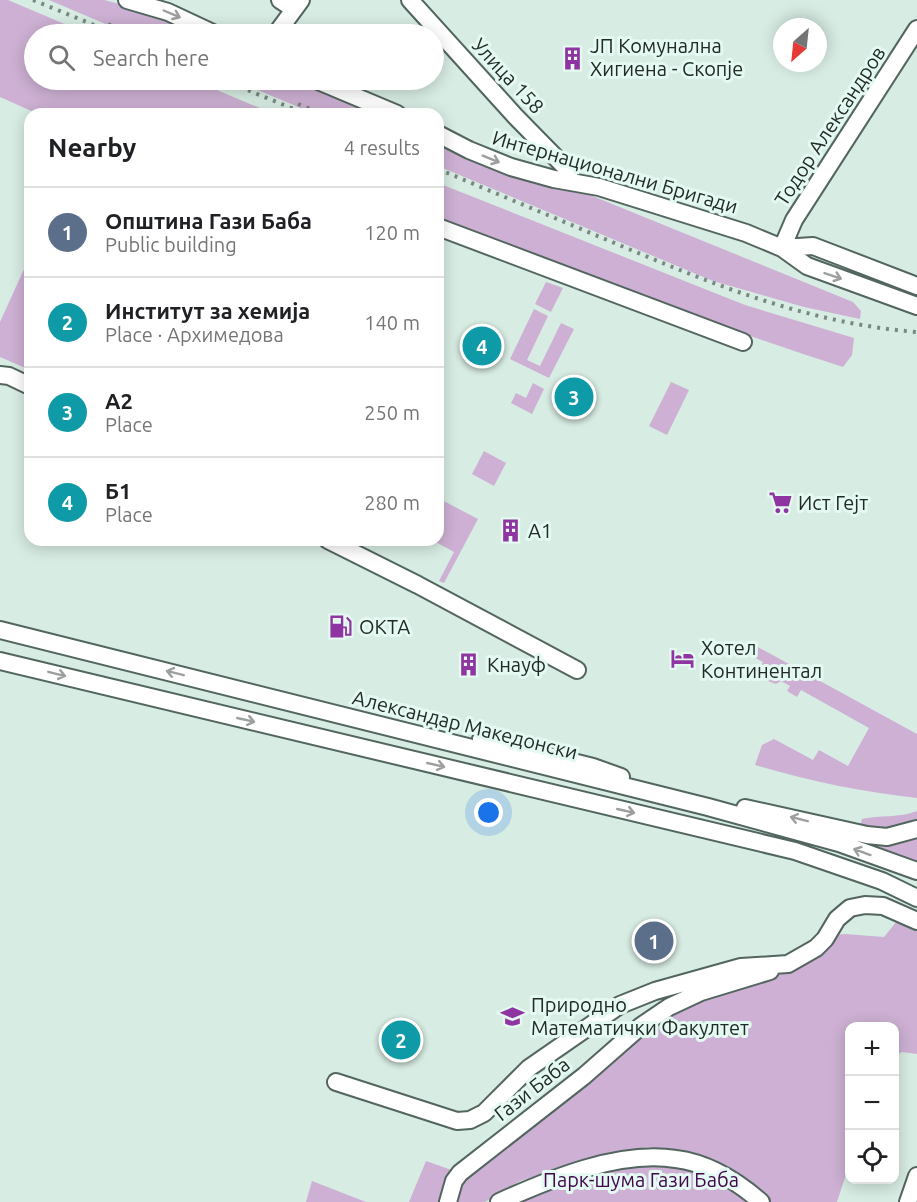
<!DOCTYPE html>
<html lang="en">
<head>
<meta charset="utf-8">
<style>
  :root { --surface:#fff; --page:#f6f6f6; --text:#202124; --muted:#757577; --line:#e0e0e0; --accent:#d93025 }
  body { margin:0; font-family:Ubuntu,sans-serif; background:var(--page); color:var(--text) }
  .controls { position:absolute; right:18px; bottom:18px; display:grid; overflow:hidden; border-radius:12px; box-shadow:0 3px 15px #0003 }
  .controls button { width:54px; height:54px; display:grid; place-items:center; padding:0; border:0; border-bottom:2px solid var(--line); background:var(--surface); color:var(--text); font:30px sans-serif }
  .compass { position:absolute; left:773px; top:18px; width:54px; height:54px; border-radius:50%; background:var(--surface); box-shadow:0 3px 15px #0003; rotate:207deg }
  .you { position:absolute; left:489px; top:813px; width:21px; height:21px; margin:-15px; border:4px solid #fff; border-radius:50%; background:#1a73e8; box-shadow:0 0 0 9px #1a73e833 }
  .badge { display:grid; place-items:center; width:39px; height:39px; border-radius:50%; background:var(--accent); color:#fff; font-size:20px; font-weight:700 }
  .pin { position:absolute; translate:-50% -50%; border:3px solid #fff; box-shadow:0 2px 6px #0006 }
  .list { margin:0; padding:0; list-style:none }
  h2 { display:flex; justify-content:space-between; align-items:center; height:78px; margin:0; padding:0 24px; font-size:26px }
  h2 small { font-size:20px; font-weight:400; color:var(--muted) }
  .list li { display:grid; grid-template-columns:39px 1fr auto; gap:18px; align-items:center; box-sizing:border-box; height:90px; padding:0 24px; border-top:2px solid var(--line) }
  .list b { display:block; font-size:22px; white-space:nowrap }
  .list p { margin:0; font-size:20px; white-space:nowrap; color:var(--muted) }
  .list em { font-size:20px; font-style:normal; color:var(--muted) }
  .icon { flex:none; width:33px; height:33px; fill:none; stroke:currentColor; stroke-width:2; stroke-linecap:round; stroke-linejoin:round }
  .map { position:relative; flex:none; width:917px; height:1202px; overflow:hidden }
  .search { position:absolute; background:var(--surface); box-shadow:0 3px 15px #0003; left:24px; top:24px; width:420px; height:66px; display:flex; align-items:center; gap:15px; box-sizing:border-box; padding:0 21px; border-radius:33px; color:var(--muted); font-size:22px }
  .panel { position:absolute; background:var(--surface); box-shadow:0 3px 15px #0003; left:24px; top:108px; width:420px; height:438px; border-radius:18px }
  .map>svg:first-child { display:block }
</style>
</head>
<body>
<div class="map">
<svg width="917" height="1202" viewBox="0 0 917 1202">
  <rect width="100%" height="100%" fill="#d7ece3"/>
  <!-- green -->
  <path fill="#cdb0d3" d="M0 0H8L88 34H34V80H193L274 114H38L0 97Z
    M49 0H104L151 12 203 34H129Z
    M234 80H307L386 114H315Z
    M438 137 563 184 853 302 861 311 860 319 804 307 713 281 438 166Z
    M438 183 745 305 854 338 852 355 843 367C706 323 572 271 438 218Z
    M30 256V370L0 357V322Z
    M546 282 563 288 551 312 535 304Z
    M534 309 548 316 527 360 540 366 561 323 574 329 549 378 510 359Z
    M671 382 689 390 667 435 649 426Z
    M533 383 544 389 532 414 511 403 516 393 526 398Z
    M484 451 506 463 494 486 472 474Z
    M438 498 478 519 444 583 439 581 454 552 432 540H438Z
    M754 645 917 734V798C862 792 808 781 755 765L762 745 774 739 813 760 819 750 848 766 869 728 801 690 797 697 787 691 790 686 781 681 776 684 755 676 763 662 750 655Z
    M917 811V821C899 831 880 831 860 828L862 819C880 815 899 818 917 811Z
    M917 838V862L869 846V843L894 844Z
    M897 921 917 930V1054L902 1052 895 1056 894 1026H850L849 1165 837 1202H765L746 1180 700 1156 648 1147 596 1157 520 1181 485 1202H453L462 1177 652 1023 833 935 845 934 884 937Z
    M628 1158 692 1164 758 1202H499Z
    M426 1161 460 1173 448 1202H409Z
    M312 1181 366 1202H367H306Z"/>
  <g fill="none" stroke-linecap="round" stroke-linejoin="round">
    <defs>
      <path id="minor" d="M127 0 168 12 215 34
        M280 0 294 9
        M410 0 515 116 567 169 571 182
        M276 34 301 0
        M316 80 397 114
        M438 134 469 150 511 167 554 179 599 187 746 233 782 248 807 266 917 306
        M438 227 743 342
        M782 248 794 220 917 29
        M782 248 813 246 917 286
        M0 375 9 376 30 386
        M328 540 418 585 577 670
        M0 630 708 807 839 843 917 871
        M0 661 795 851 882 881 917 898
        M481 739 593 767 621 777
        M745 808 867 835 887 837 917 829
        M336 1082 457 1121 470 1120 484 1113 529 1068 620 1005 655 991 741 967 788 964 816 948 825 939 837 919 850 908 865 905 883 906 917 921
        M448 1202 454 1181 460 1173 584 1076 641 1026 669 1007 701 992 770 971
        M499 1202C550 1179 619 1150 676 1159 708 1163 737 1181 761 1202
        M908 1202 917 1176"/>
    </defs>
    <!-- minor casing -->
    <use href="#minor" stroke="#52655e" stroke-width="20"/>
    <!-- minor -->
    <use href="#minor" stroke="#fff" stroke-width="16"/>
    <!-- rail -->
    <path stroke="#7a8882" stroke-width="4" stroke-dasharray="3 6" stroke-linecap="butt" d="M33 0 116 34
      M108 24 133 34
      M223 80 306 114
      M298 104 323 114
      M438 169C500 195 562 221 624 247 719 287 813 324 917 332"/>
  </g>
  <!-- one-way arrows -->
  <defs><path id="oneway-shaft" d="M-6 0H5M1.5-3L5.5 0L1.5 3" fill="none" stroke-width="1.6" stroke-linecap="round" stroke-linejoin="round" transform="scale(1.5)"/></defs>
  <g stroke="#9c9f9e">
    <use href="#oneway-shaft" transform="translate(172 14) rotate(23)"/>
    <use href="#oneway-shaft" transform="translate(491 159) rotate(22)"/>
    <use href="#oneway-shaft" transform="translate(833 276) rotate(19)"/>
    <use href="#oneway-shaft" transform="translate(175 673) rotate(-166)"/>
    <use href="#oneway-shaft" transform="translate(57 674) rotate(14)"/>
    <use href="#oneway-shaft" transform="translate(246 720) rotate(13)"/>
    <use href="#oneway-shaft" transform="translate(436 765) rotate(13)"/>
    <use href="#oneway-shaft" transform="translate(626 811) rotate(13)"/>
    <use href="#oneway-shaft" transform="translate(799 819) rotate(-166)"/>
    <use href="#oneway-shaft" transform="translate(862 852) rotate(-160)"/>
  </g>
  <!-- icons -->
  <defs>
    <symbol id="building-bare" viewBox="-9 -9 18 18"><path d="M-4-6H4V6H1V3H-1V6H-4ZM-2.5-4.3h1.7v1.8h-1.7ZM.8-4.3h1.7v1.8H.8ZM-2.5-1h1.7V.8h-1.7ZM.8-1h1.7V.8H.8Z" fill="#8f35a1" stroke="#e4f9f1" stroke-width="2.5" paint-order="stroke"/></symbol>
    <symbol id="supermarket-bare" viewBox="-9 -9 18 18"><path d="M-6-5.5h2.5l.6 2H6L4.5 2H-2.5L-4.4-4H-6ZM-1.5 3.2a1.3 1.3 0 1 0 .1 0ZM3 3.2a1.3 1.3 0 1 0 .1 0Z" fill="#8f35a1" stroke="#e4f9f1" stroke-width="2.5" paint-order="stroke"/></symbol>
    <symbol id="fuel-bare" viewBox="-9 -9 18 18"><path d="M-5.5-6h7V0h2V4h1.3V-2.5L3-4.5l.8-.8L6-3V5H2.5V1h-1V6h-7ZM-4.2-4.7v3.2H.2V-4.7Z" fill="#8f35a1" stroke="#e4f9f1" stroke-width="2.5" paint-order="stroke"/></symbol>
    <symbol id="hotel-bare" viewBox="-9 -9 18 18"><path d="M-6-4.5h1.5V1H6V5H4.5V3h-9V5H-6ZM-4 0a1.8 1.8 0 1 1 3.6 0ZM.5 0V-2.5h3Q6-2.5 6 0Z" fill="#8f35a1" stroke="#e4f9f1" stroke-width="2.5" paint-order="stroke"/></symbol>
    <symbol id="university-bare" viewBox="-9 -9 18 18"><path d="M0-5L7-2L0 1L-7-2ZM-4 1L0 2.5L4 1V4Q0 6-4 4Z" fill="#8f35a1" stroke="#e4f9f1" stroke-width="2.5" paint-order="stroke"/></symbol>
  </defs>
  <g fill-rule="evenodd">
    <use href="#building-bare" x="556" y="42" width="33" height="33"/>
    <use href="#supermarket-bare" x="764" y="486" width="33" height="33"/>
    <use href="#building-bare" x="494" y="514" width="33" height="33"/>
    <use href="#fuel-bare" x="324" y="610" width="33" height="33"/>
    <use href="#hotel-bare" x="666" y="642" width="33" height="33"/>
    <use href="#building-bare" x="452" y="648" width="33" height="33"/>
    <use href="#university-bare" x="496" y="1000" width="33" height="33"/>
  </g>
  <g text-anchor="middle" stroke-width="6" stroke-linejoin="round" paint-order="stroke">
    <!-- poi labels -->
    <g font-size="20" fill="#222a27" stroke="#e4f9f1" text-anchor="start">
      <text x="590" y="53">ЈП Комунална<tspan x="590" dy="23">Хигиена - Скопје</tspan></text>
      <text x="798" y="510">Ист Гејт</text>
      <text x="528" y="538">А1</text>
      <text x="359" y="634">ОКТА</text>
      <text x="701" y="655">Хотел<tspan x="701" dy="23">Континентал</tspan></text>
      <text x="487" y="672">Кнауф</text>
      <text x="531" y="1012">Природно<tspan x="531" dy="23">Математички Факултет</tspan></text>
    </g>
    <!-- street labels -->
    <g font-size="20" fill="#222a27" stroke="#e4f9f1">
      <text transform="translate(508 76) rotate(47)" y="7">Улица 158</text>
      <text transform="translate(830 126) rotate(-57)" y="7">Тодор Александров</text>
      <text transform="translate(615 172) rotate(16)" y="7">Интернационални Бригади</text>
      <text transform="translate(465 725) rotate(14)" y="7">Александар Македонски</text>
      <text transform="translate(532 1089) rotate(-38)" y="7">Гази Баба</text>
    </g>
    <!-- park labels -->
    <g font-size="20" fill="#43054e" stroke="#e4f9f1">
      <text x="641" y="1187">Парк-шума Гази Баба</text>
    </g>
  </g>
</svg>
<div class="controls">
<button>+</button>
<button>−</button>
<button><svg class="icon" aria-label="locate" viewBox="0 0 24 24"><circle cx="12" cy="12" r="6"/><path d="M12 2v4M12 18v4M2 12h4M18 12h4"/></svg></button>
</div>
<svg class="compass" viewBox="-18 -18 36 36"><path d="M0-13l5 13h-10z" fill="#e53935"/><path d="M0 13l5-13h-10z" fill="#757577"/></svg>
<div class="you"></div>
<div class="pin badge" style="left:654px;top:941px;background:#5c6f8a">1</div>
<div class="pin badge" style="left:401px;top:1040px;background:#0f9aa8">2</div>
<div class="pin badge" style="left:574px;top:397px;background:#0f9aa8">3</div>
<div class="pin badge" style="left:482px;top:346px;background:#0f9aa8">4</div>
<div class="search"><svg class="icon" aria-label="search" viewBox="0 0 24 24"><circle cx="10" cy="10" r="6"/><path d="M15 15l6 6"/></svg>Search here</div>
<section class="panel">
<h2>Nearby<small>4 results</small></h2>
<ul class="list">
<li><span class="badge" style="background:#5c6f8a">1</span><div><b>Општина Гази Баба</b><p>Public building</p></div><em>120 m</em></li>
<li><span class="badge" style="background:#0f9aa8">2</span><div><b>Институт за хемија</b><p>Place · Архимедова</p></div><em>140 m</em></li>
<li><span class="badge" style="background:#0f9aa8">3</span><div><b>А2</b><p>Place</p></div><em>250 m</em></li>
<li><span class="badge" style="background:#0f9aa8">4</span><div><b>Б1</b><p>Place</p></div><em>280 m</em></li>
</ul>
</section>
</div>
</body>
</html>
